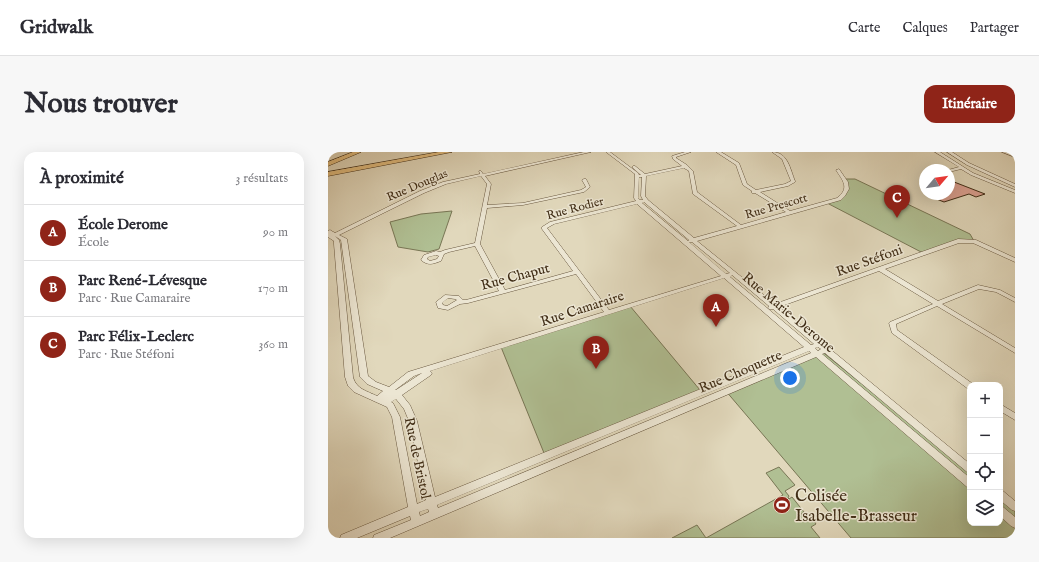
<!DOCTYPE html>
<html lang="fr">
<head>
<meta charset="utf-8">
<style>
  :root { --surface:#fff; --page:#f7f7f7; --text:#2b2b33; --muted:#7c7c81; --line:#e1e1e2; --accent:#8f2418 }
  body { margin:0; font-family:"IM FELL English",serif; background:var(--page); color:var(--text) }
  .controls { position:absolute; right:12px; bottom:12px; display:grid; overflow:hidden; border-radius:8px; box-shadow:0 4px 16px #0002 }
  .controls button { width:36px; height:36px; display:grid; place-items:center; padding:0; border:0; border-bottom:1px solid var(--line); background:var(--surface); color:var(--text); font:20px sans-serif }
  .compass { position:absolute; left:591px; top:12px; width:36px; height:36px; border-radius:50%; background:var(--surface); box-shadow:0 4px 16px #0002; rotate:61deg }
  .you { position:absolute; left:462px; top:226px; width:14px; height:14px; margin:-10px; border:3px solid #fff; border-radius:50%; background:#1a73e8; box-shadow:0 0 0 6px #1a73e833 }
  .badge { display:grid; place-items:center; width:26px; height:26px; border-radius:50%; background:var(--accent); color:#fff; font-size:13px; font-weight:700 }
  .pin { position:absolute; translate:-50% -33px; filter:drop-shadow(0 1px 2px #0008) }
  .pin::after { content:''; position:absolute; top:21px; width:14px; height:12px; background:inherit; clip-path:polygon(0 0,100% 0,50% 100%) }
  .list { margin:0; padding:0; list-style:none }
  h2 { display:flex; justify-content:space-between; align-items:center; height:52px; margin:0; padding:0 16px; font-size:17px }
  h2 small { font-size:13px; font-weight:400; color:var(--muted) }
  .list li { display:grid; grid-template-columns:26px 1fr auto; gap:12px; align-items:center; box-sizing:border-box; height:56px; padding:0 16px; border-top:1px solid var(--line) }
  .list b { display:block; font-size:15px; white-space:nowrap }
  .list p { margin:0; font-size:13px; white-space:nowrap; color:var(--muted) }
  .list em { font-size:13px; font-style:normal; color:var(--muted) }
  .icon { flex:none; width:22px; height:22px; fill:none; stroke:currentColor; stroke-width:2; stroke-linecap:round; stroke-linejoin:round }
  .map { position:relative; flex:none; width:687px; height:386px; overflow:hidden; border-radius:12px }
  header { display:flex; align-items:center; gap:24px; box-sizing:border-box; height:56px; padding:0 20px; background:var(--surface); border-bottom:1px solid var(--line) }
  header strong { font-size:19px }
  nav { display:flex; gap:22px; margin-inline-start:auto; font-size:14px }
  .intro { display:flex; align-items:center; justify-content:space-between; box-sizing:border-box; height:96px; padding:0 24px }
  h1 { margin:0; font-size:28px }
  .button { padding:10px 18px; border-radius:12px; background:var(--accent); color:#fff; font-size:14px; font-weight:700 }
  main { display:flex; gap:24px; padding:0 24px }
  aside { flex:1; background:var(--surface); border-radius:12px; box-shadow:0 4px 16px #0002 }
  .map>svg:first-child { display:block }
</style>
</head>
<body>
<header>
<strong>Gridwalk</strong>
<nav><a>Carte</a><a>Calques</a><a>Partager</a></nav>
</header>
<div class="intro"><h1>Nous trouver</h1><a class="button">Itinéraire</a></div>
<main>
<aside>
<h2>À proximité<small>3 résultats</small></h2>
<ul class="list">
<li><span class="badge">A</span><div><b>École Derome</b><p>École</p></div><em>90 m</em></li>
<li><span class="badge">B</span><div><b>Parc René-Lévesque</b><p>Parc · Rue Camaraire</p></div><em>170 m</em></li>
<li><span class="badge">C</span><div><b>Parc Félix-Leclerc</b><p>Parc · Rue Stéfoni</p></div><em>360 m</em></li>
</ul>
</aside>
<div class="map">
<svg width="687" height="386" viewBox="0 0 687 386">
  <rect width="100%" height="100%" fill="#e1d8bc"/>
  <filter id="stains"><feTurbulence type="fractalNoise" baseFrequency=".005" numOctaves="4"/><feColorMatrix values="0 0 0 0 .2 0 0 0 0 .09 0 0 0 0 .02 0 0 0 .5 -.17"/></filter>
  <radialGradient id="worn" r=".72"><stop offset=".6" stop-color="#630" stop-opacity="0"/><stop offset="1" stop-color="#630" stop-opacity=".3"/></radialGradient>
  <!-- green -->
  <path fill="#b0bf93" stroke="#787655" d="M516 27H527L642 82 646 89 638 88 595 101 499 51 518 42Z
    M124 59 111 97 100 100 70 95 62 70 93 62Z
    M302 154 372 238 216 301 173 195Z
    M492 198 642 319V371H672V344L687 356V386H523L397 238Z
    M451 315 467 333 457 339 461 344 460 346 461 347 464 345 476 360 473 362 478 368 483 365 488 372 483 375 492 386H344L369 373 378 386 455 343 438 321Z"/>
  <!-- building -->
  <path fill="#dba192" stroke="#412e17" d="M621 28 657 42 648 45 641 42 616 50 606 46 621 42Z"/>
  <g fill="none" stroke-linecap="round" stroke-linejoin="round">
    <defs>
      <path id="minor" d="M256 0H263L157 24 163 32 159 53 195 51 253 38 258 35 254 28 256 27H258L262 35 256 40 195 53 159 56 152 92 177 138 245 119 214 77V75L222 70 308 49 306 46 307 22 278 0H282L310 21 311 23H313L305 16V14H307L317 22 354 14 345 7 344 4 357 0H363L348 5V6L359 13 365 19 369 40 413 73 458 60 427 41H424V39L415 33 408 13 388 0H393L411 11 419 32 428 38 457 32 463 29 454 7 444 0C460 0 462 17 467 29V30L460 34 432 40 462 59 509 46C522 36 515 29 508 18L511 17 520 30 521 37 517 44 513 48 369 89 447 152 630 87 648 88 687 106V110L645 91H631L557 117 610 149 650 133 672 138 687 146V150L668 140 651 137 614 152 687 196V201L609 154 568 172 569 178 645 232V233H642V237L639 236 564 181 561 171 562 170 605 152 551 119 451 155 642 312V321L639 320 497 201 494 202 642 326V336L639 335 488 205 62 386H45L46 383 83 368 82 364 29 386H12L13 383 80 355 64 265 59 255 26 240 20 234 17 225 6 92V89L0 85V81L2 82 0 81V79L2 78 7 81 92 39 115 30 152 22 151 19H153L155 22ZM356 16 361 19 365 42 409 74 366 86 320 48 317 44 318 24ZM153 24 159 32 147 91 117 98 112 100 108 99 96 103 93 108C100 114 105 112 113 109L116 102 121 100 147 94 171 139 138 148H135L131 144 117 143 108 150 110 156 120 158 132 152 140 151 248 122 276 160 80 220 61 235 48 230 40 224 19 87 11 83 96 41 118 32ZM311 25H314L313 44 315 48H312L310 46ZM316 50 361 88 360 89 314 51ZM309 52 393 124 281 158 219 76 226 72ZM7 84 13 88 32 225 39 232 55 239 49 244C39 239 28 237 25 225L12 92 11 88ZM361 90H364L402 121 398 122ZM108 103 111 104 109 107 102 109 99 107 100 105ZM404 123 441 154 440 156 441 157H445L486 192 483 193 402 125ZM396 126 476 195 107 345 89 269 82 253 74 243 103 223 104 221 102 219ZM120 146 127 147 129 148 119 154 115 153 114 151ZM490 195 493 197 490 199 487 196ZM481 199 483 201 110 356 109 353ZM94 221 68 238H67L86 224ZM68 247 76 257 81 269 98 348 89 352 72 265 65 251 63 250ZM100 357 101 360 92 364 91 360Z
        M607 0H612L645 21 687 38V41L643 23 633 17 621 20V18H620L631 15Z
        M619 0H624L641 11 687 32V35L639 13Z
        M674 0H680L687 3V5Z
        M610 16 615 17 616 18H609V16Z
        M672 252 687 261V268L672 259Z
        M672 338 675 339 687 349V359L684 358 672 348Z
        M672 354 675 355 687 365V376L683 374 672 364Z"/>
      <path id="highway" d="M25 0H33L0 14V10Z
        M111 0H124L0 24V20Z"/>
    </defs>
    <!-- minor casing -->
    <use href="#minor" stroke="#695840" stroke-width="1"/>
    <!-- highway casing -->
    <use href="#highway" stroke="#412e17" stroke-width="1"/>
    <!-- minor -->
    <use href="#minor" fill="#ece6d3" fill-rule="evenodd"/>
    <!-- highway -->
    <use href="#highway" fill="#e0bc7e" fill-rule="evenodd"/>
  </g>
  <!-- icons -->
  <defs>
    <symbol id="stadium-disc" viewBox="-11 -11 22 22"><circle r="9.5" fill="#8f2418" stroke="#ece6d3"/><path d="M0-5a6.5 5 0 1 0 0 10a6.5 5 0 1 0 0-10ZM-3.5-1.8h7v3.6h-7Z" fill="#fff"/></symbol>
  </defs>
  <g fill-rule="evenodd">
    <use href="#stadium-disc" x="444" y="343" width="20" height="20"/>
  </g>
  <g text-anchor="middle" stroke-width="3" stroke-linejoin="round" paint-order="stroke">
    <!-- far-street labels -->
    <g font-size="12" fill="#412e17" stroke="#ece6d3">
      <text transform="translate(89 33) rotate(-23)" y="4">Rue Douglas</text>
      <text transform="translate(448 54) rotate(-16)" y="4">Rue Prescott</text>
      <text transform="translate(247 56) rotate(-15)" y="4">Rue Rodier</text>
    </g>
    <!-- street labels -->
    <g font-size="14" fill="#412e17" stroke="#ece6d3">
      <text transform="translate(541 108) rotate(-20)" y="5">Rue Stéfoni</text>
      <text transform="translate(187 124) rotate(-15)" y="5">Rue Chaput</text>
      <text transform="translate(254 156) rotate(-18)" y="5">Rue Camaraire</text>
      <text transform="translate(461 160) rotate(40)" y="5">Rue Marie-Derome</text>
      <text transform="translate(412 219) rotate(-23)" y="5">Rue Choquette</text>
      <text transform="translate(90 306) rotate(78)" y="5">Rue de Bristol</text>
    </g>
    <!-- near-poi labels -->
    <g font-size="17" fill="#412e17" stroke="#ece6d3" text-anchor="start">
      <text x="467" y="349">Colisée<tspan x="467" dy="20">Isabelle-Brasseur</tspan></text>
    </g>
  </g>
  <rect width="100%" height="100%" filter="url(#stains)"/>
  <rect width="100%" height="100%" fill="url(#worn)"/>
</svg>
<div class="controls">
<button>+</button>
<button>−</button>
<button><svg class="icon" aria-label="locate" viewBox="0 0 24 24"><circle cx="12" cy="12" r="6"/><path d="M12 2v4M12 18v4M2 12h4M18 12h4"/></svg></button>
<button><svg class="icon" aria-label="layers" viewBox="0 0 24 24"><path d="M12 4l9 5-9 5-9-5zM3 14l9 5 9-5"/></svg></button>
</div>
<svg class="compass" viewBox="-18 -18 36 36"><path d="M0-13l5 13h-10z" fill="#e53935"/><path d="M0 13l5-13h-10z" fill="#7c7c81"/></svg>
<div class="you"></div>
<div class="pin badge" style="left:388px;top:175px">A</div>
<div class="pin badge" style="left:268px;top:217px">B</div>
<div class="pin badge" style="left:569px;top:66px">C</div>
</div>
</main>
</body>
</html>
